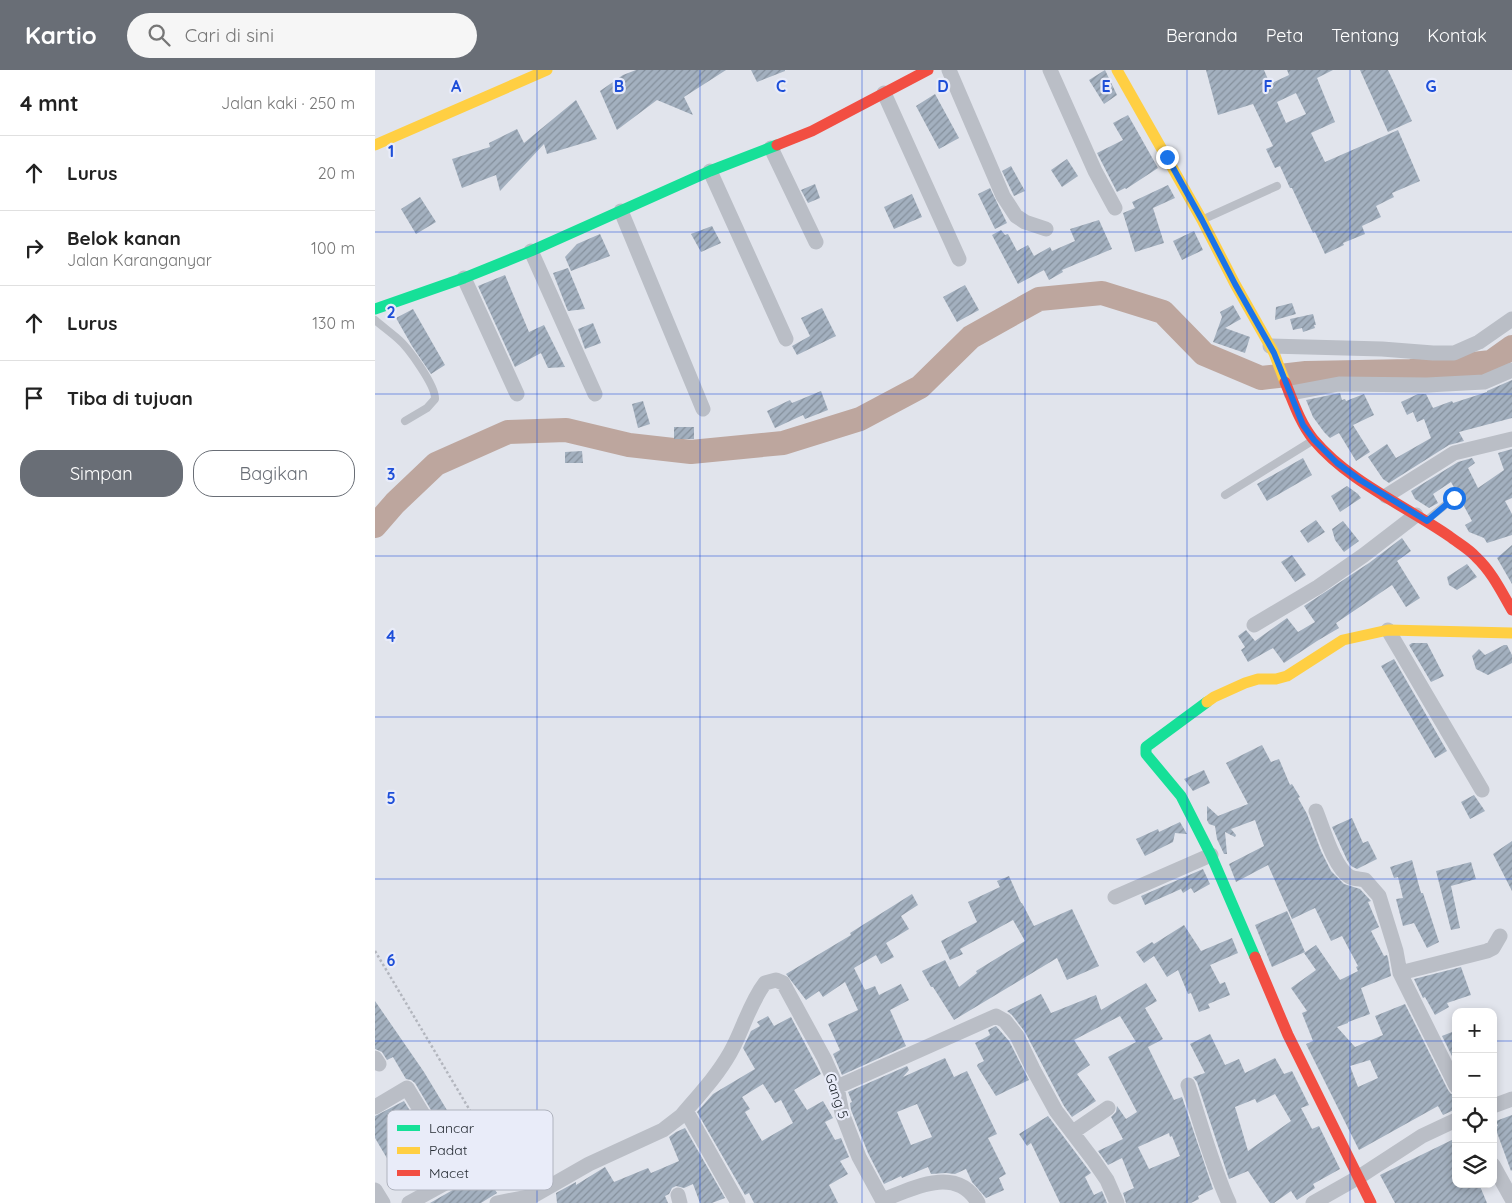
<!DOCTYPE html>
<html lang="id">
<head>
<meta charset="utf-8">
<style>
  :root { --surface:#fff; --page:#f6f6f6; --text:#222; --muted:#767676; --line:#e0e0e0; --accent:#696e76 }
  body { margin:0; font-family:Quicksand,sans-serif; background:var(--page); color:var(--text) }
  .controls { position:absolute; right:15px; bottom:15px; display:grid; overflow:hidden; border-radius:10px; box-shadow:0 2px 8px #0003 }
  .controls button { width:45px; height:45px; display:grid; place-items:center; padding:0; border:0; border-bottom:1px solid var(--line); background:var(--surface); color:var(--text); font:25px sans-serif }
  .stop { position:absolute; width:15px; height:15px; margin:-11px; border:4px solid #1a73e8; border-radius:50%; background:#fff }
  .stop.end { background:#1a73e8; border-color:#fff; box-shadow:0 1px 5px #0008 }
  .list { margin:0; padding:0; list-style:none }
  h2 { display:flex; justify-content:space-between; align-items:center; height:65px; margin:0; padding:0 20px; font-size:21px }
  h2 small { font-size:16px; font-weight:400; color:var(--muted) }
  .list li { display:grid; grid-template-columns:32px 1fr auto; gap:15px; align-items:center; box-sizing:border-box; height:75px; padding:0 20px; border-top:1px solid var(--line) }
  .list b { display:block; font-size:19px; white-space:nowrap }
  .list p { margin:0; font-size:16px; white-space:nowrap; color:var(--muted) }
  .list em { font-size:16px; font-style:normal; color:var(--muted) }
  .actions { display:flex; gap:10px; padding:15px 20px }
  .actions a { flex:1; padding:11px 0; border:1px solid var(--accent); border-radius:20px; text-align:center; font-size:18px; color:var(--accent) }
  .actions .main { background:var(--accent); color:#fff }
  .icon { flex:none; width:28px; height:28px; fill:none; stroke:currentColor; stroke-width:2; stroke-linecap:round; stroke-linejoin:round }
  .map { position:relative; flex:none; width:1137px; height:1133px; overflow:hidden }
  header { display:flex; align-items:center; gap:30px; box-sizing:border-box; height:70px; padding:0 25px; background:var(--accent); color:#fff }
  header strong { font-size:24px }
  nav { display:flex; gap:28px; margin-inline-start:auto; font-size:18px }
  .search { width:350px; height:45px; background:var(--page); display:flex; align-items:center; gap:12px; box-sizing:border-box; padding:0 18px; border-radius:28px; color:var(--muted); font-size:19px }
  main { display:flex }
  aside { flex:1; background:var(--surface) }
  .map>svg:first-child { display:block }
</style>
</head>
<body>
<header>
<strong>Kartio</strong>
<div class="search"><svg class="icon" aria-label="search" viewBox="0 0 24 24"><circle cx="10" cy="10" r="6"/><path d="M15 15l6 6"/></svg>Cari di sini</div>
<nav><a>Beranda</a><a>Peta</a><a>Tentang</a><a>Kontak</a></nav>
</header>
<main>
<aside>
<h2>4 mnt<small>Jalan kaki · 250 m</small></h2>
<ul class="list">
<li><svg class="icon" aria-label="ahead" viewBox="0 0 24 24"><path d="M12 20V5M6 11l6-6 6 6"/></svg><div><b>Lurus</b></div><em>20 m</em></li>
<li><svg class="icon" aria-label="right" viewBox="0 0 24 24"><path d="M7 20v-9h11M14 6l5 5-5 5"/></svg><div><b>Belok kanan</b><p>Jalan Karanganyar</p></div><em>100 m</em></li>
<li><svg class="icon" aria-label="ahead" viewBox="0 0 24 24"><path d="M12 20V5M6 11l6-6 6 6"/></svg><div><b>Lurus</b></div><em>130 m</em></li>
<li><svg class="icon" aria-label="arrive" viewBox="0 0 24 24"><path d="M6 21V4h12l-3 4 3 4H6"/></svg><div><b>Tiba di tujuan</b></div></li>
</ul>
<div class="actions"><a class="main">Simpan</a><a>Bagikan</a></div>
</aside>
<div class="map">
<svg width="1137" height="1133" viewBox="0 0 1137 1133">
  <defs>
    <pattern id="building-hatch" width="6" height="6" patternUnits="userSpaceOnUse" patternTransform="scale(1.25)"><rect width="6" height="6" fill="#a3b0bf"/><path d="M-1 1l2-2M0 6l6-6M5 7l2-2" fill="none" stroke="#85909c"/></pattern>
  </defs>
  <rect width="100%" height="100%" fill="#e1e4ec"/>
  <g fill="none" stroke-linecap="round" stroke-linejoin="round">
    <!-- river -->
    <path stroke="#bda69e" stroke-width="24" d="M0 456 20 433 61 394 133 362 191 360 254 375 316 382 408 373 485 349 545 317 596 267 664 229 727 223 788 242 829 284 886 308 931 303 1036 301 1116 292 1137 277"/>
  </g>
  <!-- building -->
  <path fill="url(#building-hatch)" fill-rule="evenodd" d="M261 0H351L309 27 318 45 282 30 242 60 225 21 248 5Z
    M376 0H410V1L382 12Z
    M730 0 742 25 729 34 714 10Z
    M831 0H889L895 14 914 5 912 0H958L942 8 960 52 936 63 950 92 1023 60 1045 111 1017 123 1019 127 1001 136 1006 147 987 156 990 164 968 173 969 175 950 184 940 162 938 163 917 118H915L905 96 900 98 891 79 898 76 878 34 843 45ZM921 23 931 44 911 53 902 32Z
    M985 0H1013L1037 51 1013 62Z
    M560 24 584 68 564 79 541 36Z
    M201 30 222 69 172 84 169 74 125 121 121 105 87 118 77 89 115 77 114 73 142 59 149 73Z
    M753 45 783 98 751 119 750 118 742 122 722 83 748 70 738 53Z
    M692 89 703 106 687 117 676 100Z
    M636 96 650 121 639 126 627 101Z
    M440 114 445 128 433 133 426 120Z
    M793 115 800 128 778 138 789 173 760 182 748 143 760 138 757 132Z
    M615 118 632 153 620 159 603 124Z
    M537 124 547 147 519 159 509 137Z
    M45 127 61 152 41 164 26 139Z
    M724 150 737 179 687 200 688 202 674 210 669 200 643 214 617 165 626 160 630 165 633 164 642 181 653 175 659 186 675 177 677 181 700 171 695 159Z
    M337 156 346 173 326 182 316 164Z
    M819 161 828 180 807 190 798 171Z
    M225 164 235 186 196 201 190 187 202 174Z
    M193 198 210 239 193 241 192 239 178 203Z
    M130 205 154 262 169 255 190 297 173 298 166 283 140 297 103 216Z
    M590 215 604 240 582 252 568 227Z
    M917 233 921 244 900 250 901 237Z
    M858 235 866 249 850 258 875 267 870 283 838 272 847 247 845 242Z
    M447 238 461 266 422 285 417 276 435 266 426 248Z
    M38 239 70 295 56 304 37 276 21 248Z
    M938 244 941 255H939L940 258 928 262 927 258 918 260 915 249Z
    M218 253 226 273 210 279 203 259Z
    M1137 310V348L1084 362 1089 371 1074 375 1014 413 1008 409 993 387 1012 374 1021 388 1056 368 1049 349 1042 352 1038 342 1032 345 1026 332 1043 324H1051L1058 338 1077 331 1078 333 1112 322V321Z
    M446 321 453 340 430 349 428 345 400 358 392 341 415 330 417 333Z
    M965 323 967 330 970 329 971 331 989 324 999 345 978 355 995 382 981 391 964 363 955 368 949 362 938 347 931 330Z
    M268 331 275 354 263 358 257 334Z
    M299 357H319V369H299Z
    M1137 379V428L1130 431 1137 444V465L1112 473 1109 468 1094 462 1090 455 1097 451 1076 412 1058 424 1063 433 1054 438 1040 429 1036 421 1083 392 1097 388 1100 393 1093 398 1103 418 1129 400 1123 383Z
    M207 381 208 393H190V382Z
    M928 388 937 405 892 431 882 414Z
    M972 416 983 424 986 428 965 442 956 426Z
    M941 450 950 462 933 473 925 461Z
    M968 451 984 471 969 482 960 470 957 459Z
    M1027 468 1036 481 1022 491 1045 528 1031 537 1017 515 961 553 964 558 942 571 909 593 898 578 873 592 866 580 870 577 863 566 871 560 880 571 912 548 923 562 940 552 929 536 994 493Z
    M1137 475V514L1122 488Z
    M917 485 931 505 920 512 906 492Z
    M1092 494 1102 507 1082 520 1074 515 1072 507Z
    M1037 573H1052L1069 606 1056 612 1034 575Z
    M1129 575H1132L1137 585V593L1113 605 1101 599 1097 586 1104 579 1110 585Z
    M1019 589 1072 681 1060 688 1006 596Z
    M887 675 896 692 904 689 915 715 917 714 925 727 923 728 932 744 946 781 956 801 969 814 985 819 996 831 993 832 1004 857 996 861 1009 886 1012 885 1013 888 1016 906 986 918 995 944 973 952V953L962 957 980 977 1008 965 1000 946 1030 934 1073 1020 1076 1024 1081 1025V1039L1068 1045 1063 1036 984 1080 931 974 938 971 927 943 932 941 916 918 941 900 929 883 941 875 965 910 983 901 981 897 983 896 967 866 956 871 940 838 917 849 893 795 861 812 854 794 889 776 880 750 856 759 861 765 860 767 850 762 852 784H849L842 769 840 756 834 754 832 750V736L843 746 873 734 851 693ZM995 990 1003 1008 983 1017 975 996Z
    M829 700 835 713 818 721 809 709Z
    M1099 725 1110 741 1095 749 1086 732Z
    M977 748 988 773 993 771 1002 789 982 799 976 796 972 790 957 757Z
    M805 752 812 764 800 763 798 772 770 786 761 769 783 759 784 762Z
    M1137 771V821L1118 784Z
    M1037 790 1046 823H1048L1064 872 1052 878 1039 853 1028 856 1021 829 1028 828 1023 807 1019 808 1015 797Z
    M1096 792 1101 809 1076 816 1085 858 1076 860 1061 801Z
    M828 799 835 814 819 823 816 818 808 823 806 819 770 835 766 826Z
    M634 806 646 833H647L659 856 697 839 724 896 692 910 682 888 579 950 558 917H556L547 901 570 890 584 917 602 903 601 901 650 871 638 850 585 879 588 884 575 890 566 871 602 852 593 832 625 817 622 811Z
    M537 824 543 835 526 846 534 859 511 873 519 887 506 894 501 885 479 898 490 920 500 916 504 925 526 914 534 930 515 940 531 976 467 1005 458 984 465 980 453 954 483 940 470 912 448 927 444 921 431 930 411 904 476 865 475 863Z
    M912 841 930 882 897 897 880 855Z
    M809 855 826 881 857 868 863 883 835 895 845 914 850 912 855 925 833 934 835 938 824 942 816 923 813 924 803 900 792 907 779 886 769 893 761 882 777 872 779 874Z
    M1086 897 1096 925 1072 933 1074 937 1060 945 1050 927 1048 928 1039 909Z
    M771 913 782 931 770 938 788 969 773 977 799 1030 807 1027 838 1119 823 1126 824 1129 816 1133H751L748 1123 759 1118 747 1088 733 1095 723 1081 748 1069 736 1047 741 1042 742 1036 751 1049 762 1042 733 987 761 972 745 946 699 970 715 995 702 1004 721 1031 697 1047 689 1036 650 962 637 945 632 941 666 924 676 943 721 925 726 940ZM794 1063 795 1067 797 1066 805 1086 774 1099 763 1077Z
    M0 931 49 1002 122 1123 106 1133H55L90 1113 93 1109 94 1104 40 1013 36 1010 31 1009 18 987 12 990 7 982 0 979Z
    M393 946 399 956 416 947 446 1004 419 1020 432 1040 448 1031 458 1048 450 1052 460 1070 466 1068 474 1087 465 1091 473 1104 454 1115 463 1133H379L374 1123 370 1125 322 1042 338 1024 380 999 368 978 376 961 385 956 382 952ZM388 1014 400 1033 406 1030 418 1053 387 1071 370 1042 375 1039 367 1027Z
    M621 956 634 971 654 1010 621 1026 602 996 603 994 609 991 600 973 615 965 613 960Z
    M1077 962 1081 970V994L1067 966Z
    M835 964 850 995 864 989 870 1003 900 988 909 1004 917 1001 934 1035 926 1038 937 1059 944 1056 965 1099 938 1114 940 1118 922 1130 916 1121 899 1133H895L873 1101 854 1109 822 1012 818 1007 830 1003 815 974ZM900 1024 916 1051 873 1081 860 1037 880 1029 882 1033Z
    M570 988 579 1007 592 1001 622 1064 613 1068 631 1104 624 1108 629 1120 611 1128 597 1112 591 1099 580 1104 571 1103 556 1104 553 1097 527 1108 526 1106 509 1114 493 1083 476 1040 475 1033 477 1032 473 1022 532 996 534 1000 528 1007ZM542 1034 557 1067 536 1075 522 1042Z
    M29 1031 68 1095 29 1117 0 1068V1046Z
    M1137 1045V1100L1136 1101 1120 1057 1123 1056 1121 1051Z
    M673 1046 716 1103 710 1107 719 1125 727 1121 732 1133H685L656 1073 652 1076 644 1064Z
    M310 1058 350 1128 337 1133H325L318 1114 309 1118 301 1116 297 1118 294 1124 290 1126 293 1133H182L181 1123 201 1112V1115L230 1097 239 1112 273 1098 276 1103 304 1091 294 1067 301 1062Z
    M1081 1068V1114H1104L1112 1133H1020L1005 1105Z"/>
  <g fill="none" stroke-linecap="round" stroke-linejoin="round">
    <!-- path -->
    <path stroke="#b3b6be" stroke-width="2.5" stroke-dasharray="2.5 2.5" stroke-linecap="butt" d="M0 881 134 1106 143 1114"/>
    <!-- lane -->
    <path stroke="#babec6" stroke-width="8" d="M829 149 902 116
      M0 250C7 256 15 262 22 268 33 277 61 316 60 329L52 338 30 351
      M850 425 937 371
      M1053 449 1079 428"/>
    <!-- street -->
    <path stroke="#babec6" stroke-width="15" d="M574 0 628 126 641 146 650 152 671 159
      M675 0 720 101 740 138
      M509 23 584 189
      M396 78 441 172
      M335 101 411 269
      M246 141 328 339
      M156 181 220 324
      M89 208 142 324
      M895 276 1007 279 1058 283H1079L1104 272 1137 249
      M916 323 964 314 1052 315 1109 312 1137 300
      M1011 426 1079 383 1137 369
      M879 555 943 517 989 485 1041 445
      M1013 560 1107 720
      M941 741C948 758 959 798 975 807 979 809 986 809 990 810L1004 826 1021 881 1025 903 1081 1016
      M740 827 836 785
      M1025 903 1112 881 1118 878 1125 866
      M0 988 4 994
      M813 1015C826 1054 837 1096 854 1133
      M462 1017 621 946 630 951 642 966 658 999 681 1041 719 1091 732 1110 742 1133
      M1118 1036 1137 1029
      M0 1037 32 1018 85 1105 34 1133
      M307 1045C324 1025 342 1006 355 983 368 960 374 934 390 913L401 910 408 913 449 988 462 1017 467 1043 484 1087 509 1133
      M698 1062 733 1038
      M1118 1095 1137 1129
      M0 1120 8 1133
      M303 1125 305 1133
      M508 1130C538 1118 582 1095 603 1133
      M122 1133 158 1126 214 1094 288 1060 310 1043 314 1046 363 1133
      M938 1133 984 1107 1047 1066 1081 1050"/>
    <!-- fast -->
    <path stroke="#16e098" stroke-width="11" d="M0 239 89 208 156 181 335 101 402 75
      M832 632 771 677V684L806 726 836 785 880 887"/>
    <!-- slow -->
    <path stroke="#ffcf43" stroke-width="11" d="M742 0 827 150 860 214 899 283 910 312
      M0 75 172 0
      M832 632 839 627 870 613 883 609H901L912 606 968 570 1013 560 1137 563"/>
    <!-- jam -->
    <path stroke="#f24e42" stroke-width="11" d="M402 75 437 61 553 0
      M910 312C918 331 925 353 938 369 974 412 1029 435 1074 466 1083 473 1094 479 1101 487 1117 502 1126 521 1137 540
      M880 887 913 965 996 1133"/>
  </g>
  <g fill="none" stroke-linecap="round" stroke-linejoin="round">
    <!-- route -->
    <path stroke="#1a73e8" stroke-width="6" d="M792 87 827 150 860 214 899 283 928 355 939 370 962 393 985 410 1052 451 1079 428"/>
  </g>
  <!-- grid -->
  <path fill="none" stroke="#1d4ed8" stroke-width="1" stroke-opacity="0.55" d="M162 0V1133M325 0V1133M487 0V1133M650 0V1133M812 0V1133M975 0V1133M0 162H1137M0 324H1137M0 486H1137M0 647H1137M0 809H1137M0 971H1081M1118 971H1137"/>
  <g text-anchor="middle" stroke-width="4.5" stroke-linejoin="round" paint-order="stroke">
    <!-- street labels -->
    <g font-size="14" fill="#282e36" stroke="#e9ecf9">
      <text transform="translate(462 1026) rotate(72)" y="5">Gang 5</text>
    </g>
  </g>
  <!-- legend -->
  <rect x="12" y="1040" width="166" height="80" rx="8" fill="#e9ecf9" stroke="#afb3be" stroke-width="1"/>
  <rect x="22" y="1055" width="23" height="6" fill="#16e098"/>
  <rect x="22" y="1077" width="23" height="7" fill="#ffcf43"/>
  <rect x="22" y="1100" width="23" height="6" fill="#f24e42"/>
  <g font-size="14" fill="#282e36">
    <text x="54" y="1063">Lancar</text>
    <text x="54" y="1085">Padat</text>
    <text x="54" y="1108">Macet</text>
  </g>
  <g font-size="16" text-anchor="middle" font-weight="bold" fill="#1d4ed8" stroke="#e9ecf9" stroke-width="4.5" stroke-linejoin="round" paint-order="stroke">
    <text x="81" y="22">A</text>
    <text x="244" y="22">B</text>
    <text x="406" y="22">C</text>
    <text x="568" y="22">D</text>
    <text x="731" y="22">E</text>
    <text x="893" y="22">F</text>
    <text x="1056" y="22">G</text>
    <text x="16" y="87">1</text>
    <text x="16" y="248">2</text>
    <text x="16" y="410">3</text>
    <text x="16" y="572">4</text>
    <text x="16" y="734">5</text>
    <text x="16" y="896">6</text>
  </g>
</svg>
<div class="controls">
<button>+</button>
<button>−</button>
<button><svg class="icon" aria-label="locate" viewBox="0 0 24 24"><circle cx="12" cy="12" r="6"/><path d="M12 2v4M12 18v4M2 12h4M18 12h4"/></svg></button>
<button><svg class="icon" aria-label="layers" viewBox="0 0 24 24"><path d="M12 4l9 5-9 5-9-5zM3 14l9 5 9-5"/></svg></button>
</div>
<div class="stop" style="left:1079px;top:428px"></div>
<div class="stop end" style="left:792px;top:87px"></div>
</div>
</main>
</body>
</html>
